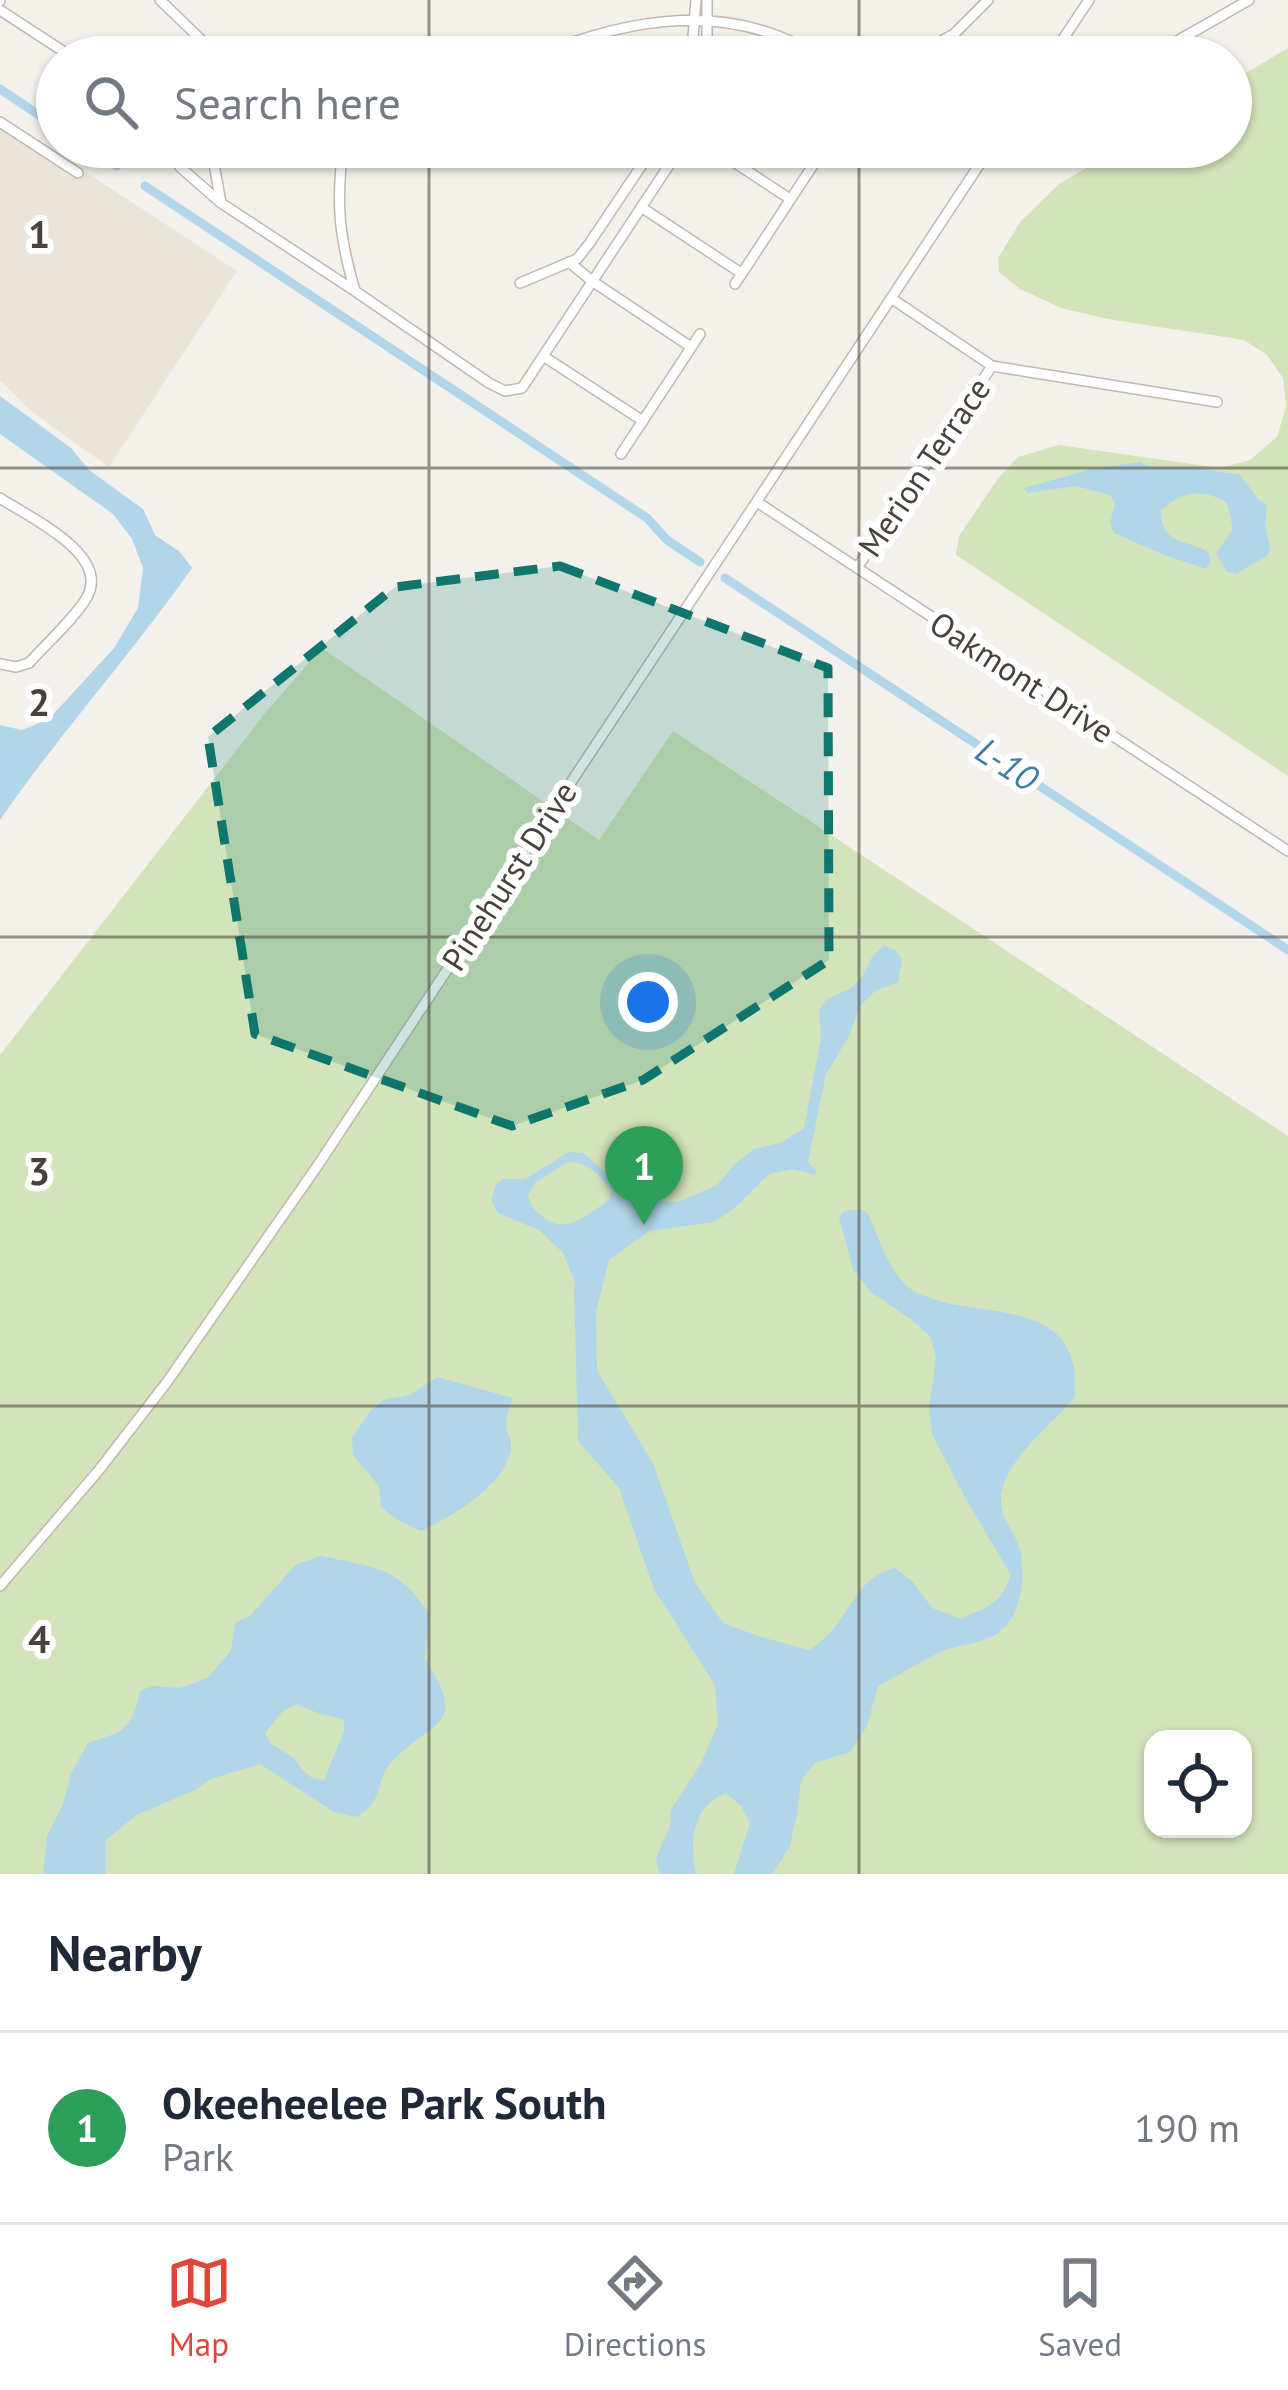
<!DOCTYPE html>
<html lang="en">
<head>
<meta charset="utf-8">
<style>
  :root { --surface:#fff; --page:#f2f2f3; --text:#1f2937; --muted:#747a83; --line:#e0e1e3; --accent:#e14537 }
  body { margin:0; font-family:"PT Sans",sans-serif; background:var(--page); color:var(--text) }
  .controls { position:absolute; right:36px; bottom:36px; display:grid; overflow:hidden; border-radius:24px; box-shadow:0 3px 9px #0004 }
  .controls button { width:108px; height:108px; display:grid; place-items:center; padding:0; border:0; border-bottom:3px solid var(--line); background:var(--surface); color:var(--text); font:60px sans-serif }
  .you { position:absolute; left:648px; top:1002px; width:42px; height:42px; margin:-30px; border:9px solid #fff; border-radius:50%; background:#1a73e8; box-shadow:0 0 0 18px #1a73e833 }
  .badge { display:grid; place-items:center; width:78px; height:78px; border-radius:50%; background:var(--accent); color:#fff; font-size:39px; font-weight:700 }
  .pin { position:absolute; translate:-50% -99px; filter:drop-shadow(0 3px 6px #0008) }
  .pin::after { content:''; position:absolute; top:63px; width:42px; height:36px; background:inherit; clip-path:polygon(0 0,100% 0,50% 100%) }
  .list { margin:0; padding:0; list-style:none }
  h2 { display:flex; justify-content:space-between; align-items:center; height:156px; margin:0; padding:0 48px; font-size:51px }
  h2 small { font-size:39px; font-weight:400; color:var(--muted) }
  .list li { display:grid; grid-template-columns:78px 1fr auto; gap:36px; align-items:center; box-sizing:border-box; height:192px; padding:0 48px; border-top:3px solid var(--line) }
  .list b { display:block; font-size:45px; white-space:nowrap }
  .list p { margin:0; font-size:39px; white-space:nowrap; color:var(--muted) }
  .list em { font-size:39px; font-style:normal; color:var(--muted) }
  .icon { flex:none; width:66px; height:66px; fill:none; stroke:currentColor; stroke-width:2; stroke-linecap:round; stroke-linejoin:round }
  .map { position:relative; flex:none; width:1288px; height:1874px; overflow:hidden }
  .search { position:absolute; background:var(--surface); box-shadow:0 3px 9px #0004; left:36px; right:36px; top:36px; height:132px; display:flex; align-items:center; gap:30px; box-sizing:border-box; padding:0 42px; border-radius:66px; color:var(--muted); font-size:45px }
  .sheet { height:348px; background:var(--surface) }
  nav { display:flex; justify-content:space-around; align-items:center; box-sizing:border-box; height:168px; border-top:3px solid var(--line); background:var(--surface); font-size:33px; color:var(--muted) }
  nav a { display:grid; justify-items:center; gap:6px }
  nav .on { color:var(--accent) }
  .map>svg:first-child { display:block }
</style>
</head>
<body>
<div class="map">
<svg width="1288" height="1874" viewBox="0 0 1288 1874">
  <rect width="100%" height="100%" fill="#f4f1ec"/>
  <!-- education -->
  <path fill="#ebe5d8" d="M0 116 237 271 109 467 32 412 0 380Z"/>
  <!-- green -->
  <path fill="#d3e3ba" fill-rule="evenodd" d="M1288 48V776L956 555 959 536 997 480 1018 457 1059 445 1220 468 1250 460 1277 437 1286 407 1283 378 1267 355 1244 340 1107 319 1061 308 1020 289 999 272 998 258 1021 221 1059 184 1122 147H1231V82Z
    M322 648 599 840 673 731 1288 1136V1874H0V1055L266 712ZM1153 1739H1243V1829H1153Z"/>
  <!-- water -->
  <path fill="#b1d6e9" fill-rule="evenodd" d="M0 396 71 448 89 470 143 509 155 535 180 552 192 568C131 655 60 733 0 820V725L22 730 49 719 114 648 138 608 143 568 132 539 113 514 0 434Z
    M1140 462C1155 471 1172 466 1189 467 1206 468 1222 474 1239 474L1261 502 1267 504 1265 523 1270 548 1268 555 1236 574 1226 571 1216 553 1233 529 1227 503C1203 488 1181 491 1161 511 1162 547 1187 538 1209 553L1211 563 1205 569 1162 554 1114 533 1110 523 1115 503 1110 495 1076 486 1027 493 1024 488 1092 469Z
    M884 945 895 950 902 958 898 982 875 991 860 1006 849 1036 826 1074 808 1162 817 1171 815 1175 793 1169 769 1174 736 1207 714 1222 649 1231 609 1260 596 1312 597 1371 653 1463 695 1583 723 1623 761 1637 809 1650C850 1626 851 1578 895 1568L913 1582 932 1608 961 1619C989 1606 1000 1605 1011 1575L967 1501 932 1434 929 1410 936 1357 930 1336 912 1320 871 1292 853 1270 839 1217 844 1211 861 1209 868 1214C879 1238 888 1269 908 1287 915 1293 925 1296 933 1299 980 1316 1064 1302 1074 1369 1076 1377 1074 1388 1075 1397 1053 1424 1009 1456 1002 1491 996 1520 1015 1527 1020 1551 1025 1576 1022 1612 1003 1629 986 1644 963 1643 943 1651 921 1661 899 1675 878 1686L867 1726 850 1752 815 1763 801 1780 797 1816 789 1848 772 1874H734L750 1823 741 1806 726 1793C692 1807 689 1841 696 1874H659L656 1858 669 1829 671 1810 701 1763 718 1724 715 1685 654 1589 619 1488 578 1441 574 1280 563 1253 539 1230 498 1213 491 1200 496 1185 503 1179H525L569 1152 584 1153 620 1187 649 1200 678 1202 717 1185 737 1162 754 1149 780 1143 804 1128 821 1038 819 1010 826 1000 851 988 863 976 872 957ZM568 1162C589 1162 599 1175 611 1190L609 1200C590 1212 568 1235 546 1219 536 1212 531 1207 528 1195L535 1183Z
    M437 1377 513 1398C510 1406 505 1418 506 1426 507 1439 511 1432 511 1445 510 1483 451 1517 421 1531L396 1519 381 1507 379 1486 353 1455 352 1438 370 1411 383 1400 410 1395Z
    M321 1556C376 1568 397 1565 430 1615L425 1659C471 1729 430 1719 391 1763 374 1782 386 1799 357 1817L334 1812 260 1764 211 1779 193 1791 136 1815 106 1840V1874H43L47 1836 63 1804 71 1773 88 1743C124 1732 132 1729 140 1691L152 1686 180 1688 207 1678 231 1651 235 1623 251 1615 295 1565ZM296 1704 320 1714 343 1719 345 1729 324 1780 312 1778 301 1769 294 1758 270 1743 265 1733 283 1711Z"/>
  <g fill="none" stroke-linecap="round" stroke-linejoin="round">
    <!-- canal -->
    <path stroke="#b1d6e9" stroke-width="9" d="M0 89 57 127
      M88 147 117 166
      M145 186 647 518 667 540 700 562
      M725 578 1288 950"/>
    <defs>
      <path id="minor" d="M160 0 219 57
        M696 0 693 37 698 57
        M0 1V0
        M0 10 72 57
        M533 57C630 17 728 0 821 57
        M617 57 664 45 673 50 675 57
        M704 57 707 49V0
        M736 57 742 48 756 47 778 57
        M913 57 954 34 988 0
        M1051 57 1089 0
        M1149 57 1249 0
        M0 122 78 173
        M193 147 180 167 221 203 355 291C339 236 336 204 343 147
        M211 147 221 203
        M350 147H379
        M711 147 790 199
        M958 147 981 163
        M641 207 741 273
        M569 262 592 281 691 347
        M520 283 577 259 589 244 654 147
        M735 284 825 147
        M355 291 489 383 505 391 522 388 681 147
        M891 298 992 366 1217 402
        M543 356 643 421
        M621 454 700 334
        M0 498C28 517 111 554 87 597 76 617 45 645 29 663L16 667 0 664
        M757 502 1288 851
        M857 568 992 366
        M0 1586 99 1470 167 1382 318 1165 991 147"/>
    </defs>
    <!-- minor casing -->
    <use href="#minor" stroke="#bfb8b0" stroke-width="12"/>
    <!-- minor -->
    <use href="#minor" stroke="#fff" stroke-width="9"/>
  </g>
  <!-- marked area -->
  <path fill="#0f766e" fill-opacity="0.2" stroke="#0f766e" stroke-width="9" stroke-dasharray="24 15" stroke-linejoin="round" d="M560 566 828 668 829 960 643 1080 512 1126 255 1034 208 737 395 587Z"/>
  <!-- grid -->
  <path fill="none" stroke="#48423a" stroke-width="3" stroke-opacity="0.55" d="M429 0V57M859 0V57M429 147V1874M859 147V1874M0 468H1288M0 937H1288M0 1406H1288"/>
  <g text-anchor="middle" stroke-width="12" stroke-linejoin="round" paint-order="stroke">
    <!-- street labels -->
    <g font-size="33" fill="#48423a" stroke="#fff">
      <text transform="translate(924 467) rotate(-56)" y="12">Merion Terrace</text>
      <text transform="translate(1022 677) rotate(33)" y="12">Oakmont Drive</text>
      <text transform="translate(509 876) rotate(-57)" y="12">Pinehurst Drive</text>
    </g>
    <!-- water labels -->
    <g font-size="36" font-style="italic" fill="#3e7da0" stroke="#fff">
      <text transform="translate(1007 764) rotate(33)" y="13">L-10</text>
    </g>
  </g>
  <g font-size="39" text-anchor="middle" font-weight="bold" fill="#48423a" stroke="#fff" stroke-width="12" stroke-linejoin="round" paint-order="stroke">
    <text x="39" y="248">1</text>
    <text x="39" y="716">2</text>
    <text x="39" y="1185">3</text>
    <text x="39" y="1653">4</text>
  </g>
</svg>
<div class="controls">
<button><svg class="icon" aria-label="locate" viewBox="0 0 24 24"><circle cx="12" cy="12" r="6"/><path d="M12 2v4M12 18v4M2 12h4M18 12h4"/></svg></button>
</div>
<div class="you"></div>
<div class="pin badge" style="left:644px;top:1225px;background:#2e9e5b">1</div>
<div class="search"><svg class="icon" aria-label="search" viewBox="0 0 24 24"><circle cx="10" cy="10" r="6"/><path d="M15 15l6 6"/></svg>Search here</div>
</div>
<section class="sheet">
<h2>Nearby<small></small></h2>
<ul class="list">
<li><span class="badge" style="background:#2e9e5b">1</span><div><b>Okeeheelee Park South</b><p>Park</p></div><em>190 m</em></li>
</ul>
</section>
<nav>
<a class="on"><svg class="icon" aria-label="map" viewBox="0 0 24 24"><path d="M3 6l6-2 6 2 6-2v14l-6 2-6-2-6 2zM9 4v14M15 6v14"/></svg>Map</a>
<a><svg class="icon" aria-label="directions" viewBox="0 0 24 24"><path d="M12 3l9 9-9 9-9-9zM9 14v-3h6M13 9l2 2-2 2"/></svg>Directions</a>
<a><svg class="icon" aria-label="saved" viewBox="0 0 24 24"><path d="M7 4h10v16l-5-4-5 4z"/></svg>Saved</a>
</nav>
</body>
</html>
